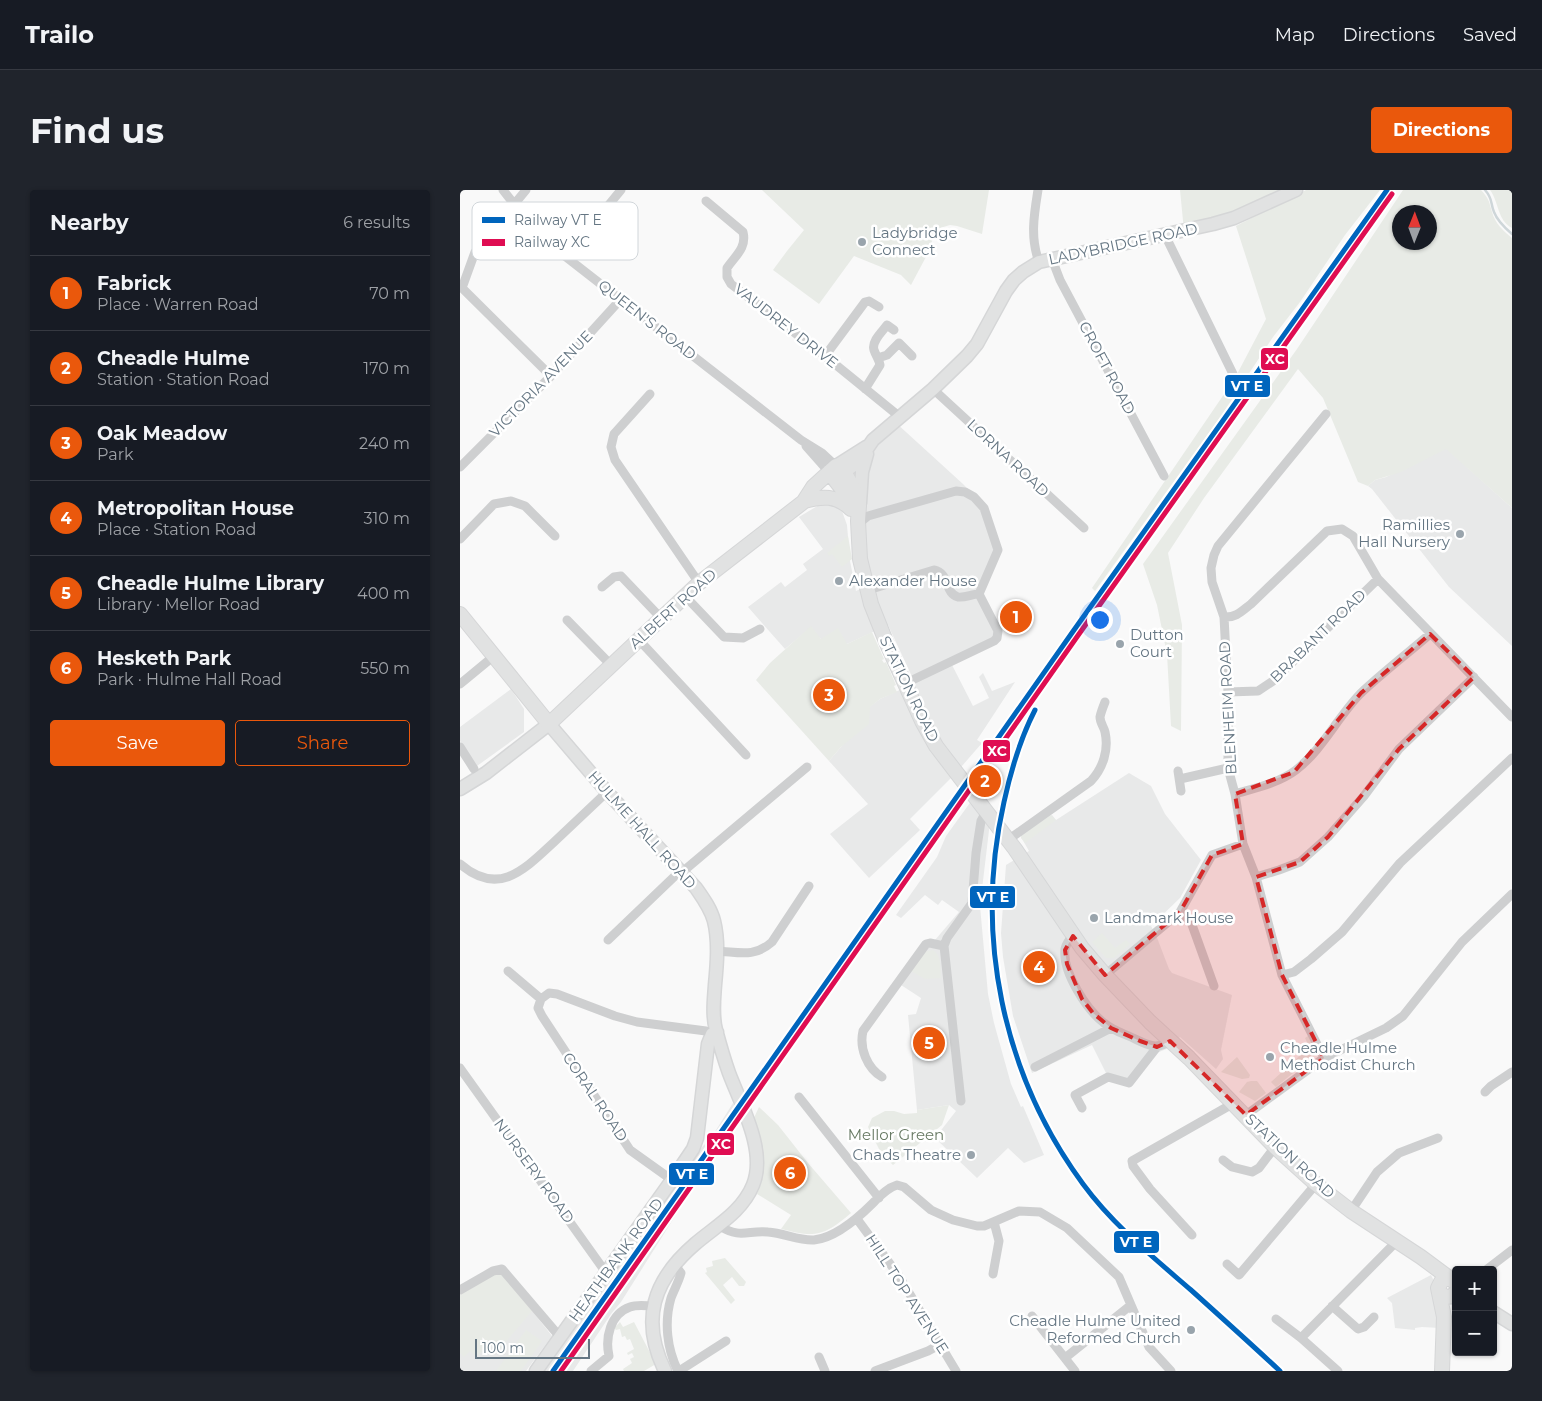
<!DOCTYPE html>
<html lang="en">
<head>
<meta charset="utf-8">
<style>
  :root { --surface:#171b24; --page:#20242c; --text:#f1f3f6; --muted:#9ea1a6; --line:#363941; --accent:#ea580c }
  body { margin:0; font-family:Montserrat,sans-serif; background:var(--page); color:var(--text) }
  .controls { position:absolute; right:15px; bottom:15px; display:grid; overflow:hidden; border-radius:5px; box-shadow:0 1px 4px #0004 }
  .controls button { width:45px; height:45px; display:grid; place-items:center; padding:0; border:0; border-bottom:1px solid var(--line); background:var(--surface); color:var(--text); font:25px sans-serif }
  .compass { position:absolute; left:932px; top:15px; width:45px; height:45px; border-radius:50%; background:var(--surface); box-shadow:0 1px 4px #0004; rotate:1deg }
  .scale { position:absolute; left:15px; bottom:12px; width:115px; box-sizing:border-box; padding-left:5px; border:2px solid #657683; border-top:0; font-size:14px; line-height:18px; white-space:nowrap; color:#657683; -webkit-text-stroke:4px #fff; paint-order:stroke }
  .you { position:absolute; left:639px; top:429px; width:18px; height:18px; margin:-12px; border:4px solid #fff; border-radius:50%; background:#1a73e8; box-shadow:0 0 0 8px #1a73e833 }
  .badge { display:grid; place-items:center; width:32px; height:32px; border-radius:50%; background:var(--accent); color:#fff; font-size:16px; font-weight:700 }
  .pin { position:absolute; translate:-50% -50%; border:2px solid #fff; box-shadow:0 1px 5px #0006 }
  .list { margin:0; padding:0; list-style:none }
  h2 { display:flex; justify-content:space-between; align-items:center; height:65px; margin:0; padding:0 20px; font-size:21px }
  h2 small { font-size:16px; font-weight:400; color:var(--muted) }
  .list li { display:grid; grid-template-columns:32px 1fr auto; gap:15px; align-items:center; box-sizing:border-box; height:75px; padding:0 20px; border-top:1px solid var(--line) }
  .list b { display:block; font-size:19px; white-space:nowrap }
  .list p { margin:0; font-size:16px; white-space:nowrap; color:var(--muted) }
  .list em { font-size:16px; font-style:normal; color:var(--muted) }
  .actions { display:flex; gap:10px; padding:15px 20px }
  .actions a { flex:1; padding:11px 0; border:1px solid var(--accent); border-radius:5px; text-align:center; font-size:18px; color:var(--accent) }
  .actions .main { background:var(--accent); color:#fff }
  .map { position:relative; flex:none; width:1052px; height:1181px; overflow:hidden; border-radius:5px }
  header { display:flex; align-items:center; gap:30px; box-sizing:border-box; height:70px; padding:0 25px; background:var(--surface); border-bottom:1px solid var(--line) }
  header strong { font-size:24px }
  nav { display:flex; gap:28px; margin-inline-start:auto; font-size:18px }
  .intro { display:flex; align-items:center; justify-content:space-between; box-sizing:border-box; height:120px; padding:0 30px }
  h1 { margin:0; font-size:35px }
  .button { padding:12px 22px; border-radius:5px; background:var(--accent); color:#fff; font-size:18px; font-weight:700 }
  main { display:flex; gap:30px; padding:0 30px }
  aside { flex:1; background:var(--surface); border-radius:5px; box-shadow:0 1px 4px #0004 }
  .map>svg:first-child { display:block }
</style>
</head>
<body>
<header>
<strong>Trailo</strong>
<nav><a>Map</a><a>Directions</a><a>Saved</a></nav>
</header>
<div class="intro"><h1>Find us</h1><a class="button">Directions</a></div>
<main>
<aside>
<h2>Nearby<small>6 results</small></h2>
<ul class="list">
<li><span class="badge">1</span><div><b>Fabrick</b><p>Place · Warren Road</p></div><em>70 m</em></li>
<li><span class="badge">2</span><div><b>Cheadle Hulme</b><p>Station · Station Road</p></div><em>170 m</em></li>
<li><span class="badge">3</span><div><b>Oak Meadow</b><p>Park</p></div><em>240 m</em></li>
<li><span class="badge">4</span><div><b>Metropolitan House</b><p>Place · Station Road</p></div><em>310 m</em></li>
<li><span class="badge">5</span><div><b>Cheadle Hulme Library</b><p>Library · Mellor Road</p></div><em>400 m</em></li>
<li><span class="badge">6</span><div><b>Hesketh Park</b><p>Park · Hulme Hall Road</p></div><em>550 m</em></li>
</ul>
<div class="actions"><a class="main">Save</a><a>Share</a></div>
</aside>
<div class="map">
<svg width="1052" height="1181" viewBox="0 0 1052 1181">
  <rect width="100%" height="100%" fill="#f9f9f9"/>
  <!-- built -->
  <path fill="#e8e9e9" d="M435 232 503 294 525 317 537 360 520 404 539 443 491 473 513 516 529 508 519 487 523 483 532 501 555 492 517 550 522 553 495 584 450 629 460 640 409 688 370 644 408 614 369 571 381 557 409 517 420 509 455 493 428 435 387 454 361 449 349 439 325 459 288 417 321 392 325 397 347 380 343 374 363 359 339 327 359 315 368 313 379 318 382 321 387 335 390 371 396 401 405 397 403 374 407 267Z
    M986 258 1052 318V456L989 397 912 299 908 296 915 290 926 287Z
    M51 499 64 519V542L17 576 0 551V537Z
    M669 583 691 596 705 624 741 670 720 708 691 736 696 745 709 779 712 783 772 805 761 860 763 869 756 879 720 847 709 858 694 864 674 892 646 883 632 855 572 883 553 826 543 767 541 743 546 675 569 661 561 647 592 625 596 630Z
    M512 610 530 632 520 716 528 804 534 833 551 894 561 917 563 916 584 965 564 973 548 958 517 988 475 948 496 921 489 915 457 920 448 825 456 824 461 808 441 795 463 764 499 722 482 710 478 715 465 705 441 728 436 725 477 667 486 646Z
    M273 913 282 927 276 937 231 1001 161 1112 151 1124 113 1181H82L137 1103 197 1022 242 957 251 948Z
    M43 1084 92 1146 66 1181H0V1105L12 1099 28 1087Z
    M971 1085 974 1091 980 1138 962 1137 955 1138V1140L935 1138 932 1113 927 1108Z"/>
  <!-- green -->
  <path fill="#e8ebe6" fill-rule="evenodd" d="M302 0H529L522 44 497 36 490 35 480 38 475 43 467 65 451 95 441 85 394 66 359 114 313 80 327 61 344 40Z
    M720 0H836L724 41Z
    M846 0H920L885 45 840 112 813 147 761 226 635 401 632 398 775 188 806 129 776 36Z
    M943 0H1021C1029 9 1029 11 1032 22 1035 33 1043 41 1052 48V318L986 259 941 282 915 290 908 296 898 292 863 208 838 179 744 308 708 363 722 435 721 541 711 536 707 464 697 415 683 374 837 159ZM939 22H969V52H939Z
    M1030 0H1052V38C1037 30 1039 12 1030 0Z
    M388 346 392 369 382 377 372 364 369 366 367 363Z
    M351 436 361 449 378 438 387 454 412 442 424 469 422 470 424 473 426 472 436 495 434 496 437 502 420 509 410 517 409 534 381 557 369 571 296 490 310 473Z
    M591 625 596 630 565 653 561 648V645Z
    M642 743 655 758 666 750 670 754 654 768H646L632 752Z
    M473 760C482 766 480 778 481 788L465 789 451 781 464 762Z
    M848 846 856 859 855 865 816 897 811 892 845 861 843 859 848 854 845 848Z
    M777 867 790 885 789 888 782 889 761 882Z
    M791 891H797L806 903 795 911 779 902 787 892Z
    M489 915 482 935 433 975 421 963 408 937 412 928 425 921H434L444 924 457 923V920Z
    M299 917 318 935 348 973 391 1023C364 1046 356 1048 321 1039L331 1025 297 1004C309 976 301 959 292 932Z
    M265 1068 286 1092 284 1096H279L272 1087 263 1095 275 1110 271 1114 245 1083 247 1082 246 1078 253 1076 252 1071Z
    M37 1082 43 1084 72 1121 39 1160 31 1153 16 1167 10 1161 4 1167 0 1163V1105Z
    M160 1132 163 1137 174 1132 196 1174 184 1181H164L163 1179 172 1173 170 1169 174 1167 172 1163 168 1165 167 1163 174 1159 170 1149 167 1150 165 1146 162 1147 160 1139 156 1140 154 1138Z
    M66 1140 82 1151 61 1181H36Z"/>
  <g fill="none" stroke-linecap="round" stroke-linejoin="round">
    <!-- stream -->
    <path stroke="#ced6d9" stroke-width="2.5" d="M1025 0C1033 9 1030 12 1034 22 1037 30 1045 38 1052 44"/>
    <defs>
      <path id="secondary" d="M376 276 406 257
        M384 282 398 272 413 250 473 199 507 166 517 154 546 101 554 90 563 82 579 72 753 34 774 28 836 0
        M400 313 402 282 407 264
        M0 599 26 583 89 534 147 602 236 698C243 708 251 719 254 731 259 751 257 774 255 795 254 810 252 825 256 840 260 855 264 869 269 883 281 915 307 961 293 995 282 1022 256 1036 235 1054 193 1090 180 1130 205 1181
        M1033 1122 1052 1134
        M76 1181 212 990 233 959 237 948 248 854 252 844 257 842"/>
      <path id="primary" d="M369 282 386 304 392 316
        M344 311 353 297 376 276 387 287 396 303 399 316 398 331 400 369 411 414 427 454 462 531 476 556 555 659 622 758 645 785 690 832 729 868 815 957 856 994 891 1021 961 1067 996 1093
        M344 311C362 306 377 305 391 319
        M0 424 89 534 239 393 351 306
        M979 1101C983 1108 991 1109 996 1102
        M982 1181 984 1127 978 1098 981 1092 984 1089H991"/>
    </defs>
    <!-- secondary casing -->
    <use href="#secondary" stroke="#d5d6d7" stroke-width="15"/>
    <!-- primary casing -->
    <use href="#primary" stroke="#d5d6d7" stroke-width="16"/>
    <!-- street -->
    <path stroke="#cecfd0" stroke-width="9" d="M43 0 76 42 106 67 341 250 362 263 376 276
      M66 0 15 62 2 98 91 186
      M578 0C574 25 570 47 579 72
      M246 11 283 42C287 58 275 66 267 78V87L271 94 365 166 440 227
      M705 45 773 184
      M106 67 161 0
      M592 69 600 90 704 286
      M365 166 405 112 409 111 419 117
      M418 168 427 165 439 153 452 166
      M405 199 420 175C419 169 416 166 414 160 411 151 423 141 427 135L434 140
      M473 199 624 338
      M190 204 154 244 151 257 155 270 239 393
      M346 256 369 282
      M0 277 91 186 161 109
      M398 334 408 326 496 301 505 302 514 307 524 318 538 360 519 404 538 441 537 448 534 451 444 494
      M0 349 34 314 51 311 65 316 95 346
      M142 397 154 387 161 386 201 428
      M408 400 474 380C490 383 484 403 498 407 505 408 512 404 519 404
      M225 406 264 447 283 448 300 439
      M764 427C776 428 782 421 791 414L867 341 882 339 893 346 918 389 1052 527
      M107 430 151 475
      M179 450 286 565
      M0 494 34 466
      M768 502 798 501 813 491 918 389
      M0 557 14 579
      M718 581 721 601
      M720 589 768 578
      M775 604C795 598 819 593 836 580 862 560 877 528 900 504 922 483 947 464 970 444
      M548 650 631 591C643 578 649 560 645 542 644 537 640 533 640 527 641 522 643 517 645 512
      M0 674C38 707 64 680 93 653 111 636 129 619 147 602
      M796 687 819 680 840 672 868 647 904 606 939 559 1014 487
      M720 722 731 732 754 796
      M613 746C609 750 606 754 605 759 602 782 627 820 644 833 652 840 662 843 671 847 686 854 696 861 710 851
      M148 750 217 684 227 678 347 577
      M257 761C279 762 294 768 312 752L349 696
      M48 781 81 809
      M645 785 720 722 752 665 783 654
      M822 785 834 782 851 769 882 742 940 673 1052 568
      M81 809 78 818 82 826 170 960 212 990
      M81 809 89 803 97 804 155 826 177 832 246 841 252 844
      M864 868 822 785 796 687 783 654 775 604 768 578V502L764 427 752 392 751 378 754 365 758 356 866 224
      M575 877 651 838
      M0 878 147 1084
      M422 887C407 878 399 858 403 841L466 754 470 753 484 756
      M1025 902 1031 896 1052 882
      M339 907 419 1008
      M501 911 484 756 487 748 512 713 516 663 521 631 526 622
      M622 918 615 905 648 887 669 893 697 857
      M786 925 864 868 926 838 943 826 1002 752 1052 704
      M763 970 772 977 792 982 799 978 815 957
      M891 1021 917 982 939 963 978 948
      M397 1029 439 1086 496 1181
      M260 1036C280 1049 288 1040 308 1042 324 1043 339 1051 354 1050 375 1048 399 1027 413 1013 420 1006 427 998 437 995L444 997 471 1020 493 1030 517 1036H524L559 1021 580 1022 607 1038 659 1087 689 1157 711 1181
      M732 1045 690 999 673 976 672 971 774 913
      M214 1074 221 1083C219 1091 214 1100 211 1108 204 1132 207 1159 218 1181
      M767 1074 779 1085 856 994
      M1026 1080 1052 1060
      M533 1084 539 1051 534 1032
      M0 1100 33 1081 42 1079 100 1147
      M872 1116 898 1139 904 1137 914 1127
      M572 1126 615 1181
      M816 1129 841 1148 878 1181
      M841 1148 937 1051
      M359 1167 365 1181
      M605 1168 671 1115
      M131 1181 149 1166C145 1148 150 1124 170 1117 178 1114 186 1116 194 1116
      M219 1181 266 1151
      M415 1181 468 1161 481 1154"/>
    <!-- secondary -->
    <use href="#secondary" stroke="#e1e2e2" stroke-width="12"/>
    <!-- primary -->
    <use href="#primary" stroke="#e1e2e2" stroke-width="14"/>
    <defs>
      <path id="rail-1" d="M575 520C560 549 551 580 544 612 514 744 542 884 623 994 653 1035 693 1067 731 1100 761 1127 791 1154 820 1181
        M93 1181 614 440 927 0"/>
      <path id="rail-2" d="M101 1181 619 444 932 4"/>
    </defs>
    <!-- rail-1 casing -->
    <use href="#rail-1" stroke="#fff" stroke-width="9"/>
    <!-- rail-2 casing -->
    <use href="#rail-2" stroke="#fff" stroke-width="9"/>
    <!-- rail-1 -->
    <use href="#rail-1" stroke="#0065bd" stroke-width="5"/>
    <!-- rail-2 -->
    <use href="#rail-2" stroke="#df0d52" stroke-width="5"/>
  </g>
  <!-- marked area -->
  <path fill="#d62828" fill-opacity="0.2" stroke="#d62828" stroke-width="4" stroke-dasharray="10 6" stroke-linejoin="round" d="M970 444 1014 487 939 559 868 647 840 672 796 687 822 785 864 868 786 925 710 851 697 857 680 851 651 838 633 823 622 809 607 774 605 760 613 746 645 785 720 722 752 665 783 654 775 604 834 582 901 503Z"/>
  <!-- markers -->
  <g fill="#99a4ac" stroke="#fff" stroke-width="2">
    <circle cx="402" cy="52" r="5"/>
    <circle cx="1000" cy="344" r="5"/>
    <circle cx="379" cy="391" r="5"/>
    <circle cx="660" cy="454" r="5"/>
    <circle cx="634" cy="728" r="5"/>
    <circle cx="810" cy="867" r="5"/>
    <circle cx="511" cy="965" r="5"/>
    <circle cx="731" cy="1140" r="5"/>
  </g>
  <g text-anchor="middle" stroke-width="5" stroke-linejoin="round" paint-order="stroke">
    <!-- poi labels -->
    <g font-size="15" fill="#657683" stroke="#fff" text-anchor="start">
      <text x="412" y="48">Ladybridge<tspan x="412" dy="17">Connect</tspan></text>
      <text x="990" y="340" text-anchor="end">Ramillies<tspan x="990" dy="17">Hall Nursery</tspan></text>
      <text x="389" y="396">Alexander House</text>
      <text x="670" y="450">Dutton<tspan x="670" dy="17">Court</tspan></text>
      <text x="644" y="733">Landmark House</text>
      <text x="820" y="863">Cheadle Hulme<tspan x="820" dy="17">Methodist Church</tspan></text>
      <text x="501" y="970" text-anchor="end">Chads Theatre</text>
      <text x="721" y="1136" text-anchor="end">Cheadle Hulme United<tspan x="721" dy="17">Reformed Church</tspan></text>
    </g>
    <!-- street labels -->
    <g font-size="15" fill="#657683" stroke="#fff">
      <text transform="translate(663 54) rotate(-12)" y="5">LADYBRIDGE ROAD</text>
      <text transform="translate(187 130) rotate(38)" y="5">QUEEN'S ROAD</text>
      <text transform="translate(326 136) rotate(38)" y="5">VAUDREY DRIVE</text>
      <text transform="translate(647 178) rotate(62)" y="5">CROFT ROAD</text>
      <text transform="translate(81 194) rotate(-46)" y="5">VICTORIA AVENUE</text>
      <text transform="translate(548 268) rotate(43)" y="5">LORNA ROAD</text>
      <text transform="translate(213 419) rotate(-42)" y="5">ALBERT ROAD</text>
      <text transform="translate(858 446) rotate(-44)" y="5">BRABANT ROAD</text>
      <text transform="translate(449 499) rotate(64)" y="5">STATION ROAD</text>
      <text transform="translate(768 518) rotate(-93)" y="5">BLENHEIM ROAD</text>
      <text transform="translate(182 640) rotate(48)" y="5">HULME HALL ROAD</text>
      <text transform="translate(135 907) rotate(56)" y="5">CORAL ROAD</text>
      <text transform="translate(830 966) rotate(43)" y="5">STATION ROAD</text>
      <text transform="translate(74 981) rotate(54)" y="5">NURSERY ROAD</text>
      <text transform="translate(156 1070) rotate(-54)" y="5">HEATHBANK ROAD</text>
      <text transform="translate(447 1104) rotate(57)" y="5">HILL TOP AVENUE</text>
    </g>
    <!-- park labels -->
    <g font-size="15" fill="#687a64" stroke="#fff">
      <text x="436" y="950">Mellor Green</text>
    </g>
  </g>
  <!-- legend -->
  <rect x="12" y="12" width="166" height="58" rx="8" fill="#fff" stroke="#d1d6da" stroke-width="1"/>
  <rect x="22" y="27" width="23" height="6" fill="#0065bd"/>
  <rect x="22" y="49" width="23" height="7" fill="#df0d52"/>
  <g font-size="14" fill="#657683">
    <text x="54" y="35">Railway VT E</text>
    <text x="54" y="57">Railway XC</text>
  </g>
  <g stroke="#fff" stroke-width="2">
    <rect x="800" y="157" width="29" height="24" rx="5" fill="#df0d52"/>
    <rect x="764" y="184" width="47" height="24" rx="5" fill="#0065bd"/>
    <rect x="522" y="549" width="29" height="24" rx="5" fill="#df0d52"/>
    <rect x="509" y="695" width="47" height="24" rx="5" fill="#0065bd"/>
    <rect x="246" y="942" width="29" height="24" rx="5" fill="#df0d52"/>
    <rect x="208" y="972" width="47" height="24" rx="5" fill="#0065bd"/>
    <rect x="653" y="1040" width="47" height="24" rx="5" fill="#0065bd"/>
  </g>
  <g font-size="14" text-anchor="middle" font-weight="bold" fill="#fff">
    <text x="815" y="174">XC</text>
    <text x="787" y="201">VT E</text>
    <text x="537" y="566">XC</text>
    <text x="533" y="712">VT E</text>
    <text x="261" y="959">XC</text>
    <text x="232" y="989">VT E</text>
    <text x="676" y="1057">VT E</text>
  </g>
</svg>
<div class="controls">
<button>+</button>
<button>−</button>
</div>
<svg class="compass" viewBox="-18 -18 36 36"><path d="M0-13l5 13h-10z" fill="#e53935"/><path d="M0 13l5-13h-10z" fill="#9ea1a6"/></svg>
<div class="scale">100 m</div>
<div class="you"></div>
<div class="pin badge" style="left:556px;top:427px">1</div>
<div class="pin badge" style="left:525px;top:591px">2</div>
<div class="pin badge" style="left:369px;top:505px">3</div>
<div class="pin badge" style="left:579px;top:777px">4</div>
<div class="pin badge" style="left:469px;top:853px">5</div>
<div class="pin badge" style="left:330px;top:983px">6</div>
</div>
</main>
</body>
</html>
